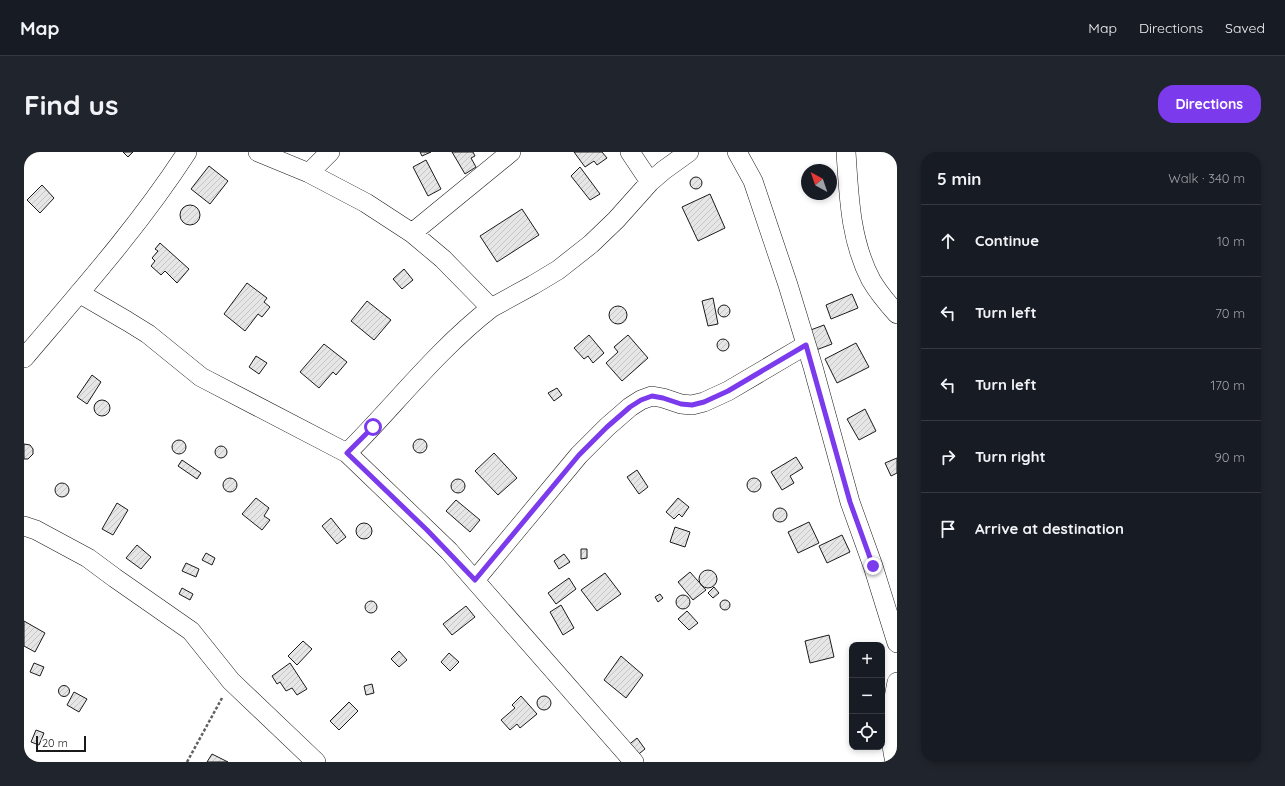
<!DOCTYPE html>
<html lang="en">
<head>
<meta charset="utf-8">
<style>
  :root { --surface:#171b24; --page:#20242c; --text:#f1f3f6; --muted:#9ea1a6; --line:#363941; --accent:#7c3aed }
  body { margin:0; font-family:Quicksand,sans-serif; background:var(--page); color:var(--text) }
  .controls { position:absolute; right:12px; bottom:12px; display:grid; overflow:hidden; border-radius:8px; box-shadow:0 2px 6px #0003 }
  .controls button { width:36px; height:36px; display:grid; place-items:center; padding:0; border:0; border-bottom:1px solid var(--line); background:var(--surface); color:var(--text); font:20px sans-serif }
  .compass { position:absolute; left:777px; top:12px; width:36px; height:36px; border-radius:50%; background:var(--surface); box-shadow:0 2px 6px #0003; rotate:320deg }
  .scale { position:absolute; left:12px; bottom:10px; width:50px; box-sizing:border-box; padding-left:4px; border:2px solid #1a1a1a; border-top:0; font-size:11px; line-height:14px; white-space:nowrap; color:#1a1a1a; -webkit-text-stroke:3px #fff; paint-order:stroke }
  .stop { position:absolute; width:12px; height:12px; margin:-9px; border:3px solid #7c3aed; border-radius:50%; background:#fff }
  .stop.end { background:#7c3aed; border-color:#fff; box-shadow:0 1px 4px #0008 }
  .list { margin:0; padding:0; list-style:none }
  h2 { display:flex; justify-content:space-between; align-items:center; height:52px; margin:0; padding:0 16px; font-size:17px }
  h2 small { font-size:13px; font-weight:400; color:var(--muted) }
  .list li { display:grid; grid-template-columns:26px 1fr auto; gap:12px; align-items:center; box-sizing:border-box; height:72px; padding:0 16px; border-top:1px solid var(--line) }
  .list b { display:block; font-size:15px; white-space:nowrap }
  .list em { font-size:13px; font-style:normal; color:var(--muted) }
  .icon { flex:none; width:22px; height:22px; fill:none; stroke:currentColor; stroke-width:2; stroke-linecap:round; stroke-linejoin:round }
  .map { position:relative; flex:none; width:873px; height:610px; overflow:hidden; border-radius:16px }
  header { display:flex; align-items:center; gap:24px; box-sizing:border-box; height:56px; padding:0 20px; background:var(--surface); border-bottom:1px solid var(--line) }
  header strong { font-size:19px }
  nav { display:flex; gap:22px; margin-inline-start:auto; font-size:14px }
  .intro { display:flex; align-items:center; justify-content:space-between; box-sizing:border-box; height:96px; padding:0 24px }
  h1 { margin:0; font-size:28px }
  .button { padding:10px 18px; border-radius:16px; background:var(--accent); color:#fff; font-size:14px; font-weight:700 }
  main { display:flex; gap:24px; padding:0 24px }
  aside { flex:1; background:var(--surface); border-radius:16px; box-shadow:0 2px 6px #0003 }
  .map>svg:first-child { display:block }
</style>
</head>
<body>
<header>
<strong>Map</strong>
<nav><a>Map</a><a>Directions</a><a>Saved</a></nav>
</header>
<div class="intro"><h1>Find us</h1><a class="button">Directions</a></div>
<main>
<div class="map">
<svg width="873" height="610" viewBox="0 0 873 610">
  <defs>
    <pattern id="building-hatch" width="6" height="6" patternUnits="userSpaceOnUse"><rect width="6" height="6" fill="#e6e6e6"/><path d="M-1 1l2-2M0 6l6-6M5 7l2-2" fill="none" stroke="#c5c5c5"/></pattern>
  </defs>
  <rect width="100%" height="100%" fill="#fff"/>
  <!-- building -->
  <path fill="url(#building-hatch)" stroke="#1a1a1a" d="M99 0H109L104 5Z
    M396 0H407L398 4Z
    M428 0H449L451 4 447 6 452 15 441 22Z
    M550 0H578L583 6 573 13 570 9 561 15Z
    M402 8 417 37 404 44 389 15Z
    M185 14 204 29 186 52 167 37Z
    M556 15 576 42 566 48 547 24Z
    M666 31a6 6 0 1 1 12 0a6 6 0 1 1-12 0Z
    M18 33 30 46 16 61 3 48Z
    M686 42 701 76 674 89 658 55Z
    M156 63a10 10 0 1 1 20 0a10 10 0 1 1-20 0Z
    M498 57 515 83 473 110 456 84Z
    M136 91 165 117 153 131 141 119 137 123 127 114 131 109 128 106 134 99 131 97Z
    M380 117 389 128 378 137 369 127Z
    M223 131 243 146 240 150 246 155 238 165 234 162 221 179 200 162Z
    M828 142 834 156 807 167 802 153Z
    M689 146 694 172 684 174 678 149Z
    M343 149 367 168 350 188 327 169Z
    M694 159a6 6 0 1 1 12 0a6 6 0 1 1-12 0Z
    M585 163a9 9 0 1 1 18 0a9 9 0 1 1-18 0Z
    M800 173 808 192 792 198 784 179Z
    M565 183 580 201 569 211 564 204 560 207 550 196Z
    M604 183 624 206 598 229 582 211 594 200 590 195Z
    M693 193a6 6 0 1 1 12 0a6 6 0 1 1-12 0Z
    M832 191 845 215 813 231 801 207Z
    M300 192 323 210 312 223 309 220 295 236 276 220Z
    M232 204 243 211 235 222 225 215Z
    M68 223 77 230 63 252 53 245Z
    M533 236 538 243 530 249 524 241Z
    M70 256a8 8 0 1 1 16 0a8 8 0 1 1-16 0Z
    M841 257 852 279 835 288 823 267Z
    M389 294a7 7 0 1 1 14 0a7 7 0 1 1-14 0Z
    M148 295a7 7 0 1 1 14 0a7 7 0 1 1-14 0Z
    M0 292 6 293 9 297V302L4 307H0Z
    M191 300a6 6 0 1 1 12 0a6 6 0 1 1-12 0Z
    M470 301 493 326 474 343 451 319Z
    M772 305 779 316 766 324 770 331 758 338 747 320Z
    M873 306V321L867 324 861 311Z
    M158 308 177 321 173 327 154 314Z
    M613 318 624 335 615 342 603 325Z
    M723 333a7 7 0 1 1 14 0a7 7 0 1 1-14 0Z
    M199 333a7 7 0 1 1 14 0a7 7 0 1 1-14 0Z
    M427 334a7 7 0 1 1 14 0a7 7 0 1 1-14 0Z
    M31 338a7 7 0 1 1 14 0a7 7 0 1 1-14 0Z
    M232 346 245 356 240 364 246 368 238 378 218 362Z
    M654 346 665 355 658 365 655 362 650 367 642 360Z
    M432 348 456 368 446 380 422 359Z
    M93 351 104 358 89 383 78 377Z
    M749 363a7 7 0 1 1 14 0a7 7 0 1 1-14 0Z
    M307 366 322 385 313 392 298 374Z
    M785 370 795 391 774 401 764 380Z
    M332 379a8 8 0 1 1 16 0a8 8 0 1 1-16 0Z
    M651 375 666 380 661 395 646 390Z
    M818 383 826 400 803 411 795 394Z
    M113 393 127 405 117 417 102 406Z
    M557 397H563V406L557 407Z
    M182 401 191 406 188 413 178 408Z
    M540 402 546 410 535 417 530 409Z
    M162 411 175 417 172 425 158 419Z
    M675 427a9 9 0 1 1 18 0a9 9 0 1 1-18 0Z
    M666 420 682 438 669 448 654 430Z
    M581 421 597 442 573 459 557 438Z
    M545 426 552 437 532 452 524 441Z
    M690 435 695 441 689 446 684 441Z
    M158 436 169 442 166 448 155 442Z
    M636 442 639 446 634 450 631 445Z
    M652 450a7 7 0 1 1 14 0a7 7 0 1 1-14 0Z
    M696 453a5 5 0 1 1 10 0a5 5 0 1 1-10 0Z
    M341 455a6 6 0 1 1 12 0a6 6 0 1 1-12 0Z
    M537 453 550 476 539 483 526 460Z
    M442 454 451 465 428 483 419 472Z
    M663 459 674 471 665 478 654 467Z
    M0 469 21 481 11 500 0 494Z
    M805 483 810 505 786 511 781 489Z
    M279 489 288 497 273 513 264 504Z
    M375 499 383 508 375 515 367 507Z
    M425 501 435 510 426 519 417 510Z
    M597 504 619 523 602 546 580 528Z
    M10 511 20 515 16 524 6 520Z
    M266 511 283 537 273 543 268 536 262 539 256 530 253 532 248 524Z
    M348 532 350 541 342 543 340 534Z
    M34.5 539a5.5 5.5 0 1 1 11 0a5.5 5.5 0 1 1-11 0Z
    M50 540 63 547 55 560 43 553Z
    M497 544 513 562 496 576 493 572 486 578 477 568 491 556 488 553Z
    M513 551a7 7 0 1 1 14 0a7 7 0 1 1-14 0Z
    M325 550 334 559 315 578 306 569Z
    M12 578 20 581 15 593 7 590Z
    M613 586 621 597 611 605 602 595Z
    M188 602 204 610H183Z"/>
  <g fill="none" stroke-linecap="round" stroke-linejoin="round">
    <defs>
      <path id="minor" d="M234 0 285 21 306 0
        M606 0 626 30
        M713 0 729 29 764 133 789 215 826 350 849 414 873 491
        M822 0C825 44 826 88 847 128 854 140 864 152 873 162
        M388 81 487 0
        M55 141 103 169 124 182 177 225 323 301C371 253 413 198 467 156L419 107 388 81 342 51 285 21
        M467 156 509 133 534 118 567 92 592 68 626 30 640 18 665 0
        M0 206C57 139 115 74 163 0
        M323 301 425 399 610 610
        M0 374 12 378 64 406 91 426 167 479 207 529 292 610
        M451 428 555 303 583 275 606 255 617 248 628 244 639 246 657 252 668 253 680 250 704 239 782 193
        M871 610C864 581 867 559 873 530"/>
    </defs>
    <!-- minor casing -->
    <use href="#minor" stroke="#1a1a1a" stroke-width="20"/>
    <!-- path -->
    <path stroke="#5f5f5f" stroke-width="2.5" stroke-dasharray="3 2" stroke-linecap="butt" d="M163 610 198 546"/>
    <!-- minor -->
    <use href="#minor" stroke="#fff" stroke-width="19"/>
  </g>
  <g fill="none" stroke-linecap="round" stroke-linejoin="round">
    <!-- route -->
    <path stroke="#7c3aed" stroke-width="5" d="M349 275 323 301 403 378 451 428 555 303 583 275 606 255 617 248 628 244 639 246 657 252 668 253 680 250 704 239 782 193 826 350 849 414"/>
  </g>
</svg>
<div class="controls">
<button>+</button>
<button>−</button>
<button><svg class="icon" aria-label="locate" viewBox="0 0 24 24"><circle cx="12" cy="12" r="6"/><path d="M12 2v4M12 18v4M2 12h4M18 12h4"/></svg></button>
</div>
<svg class="compass" viewBox="-18 -18 36 36"><path d="M0-13l5 13h-10z" fill="#e53935"/><path d="M0 13l5-13h-10z" fill="#9ea1a6"/></svg>
<div class="scale">20 m</div>
<div class="stop" style="left:349px;top:275px"></div>
<div class="stop end" style="left:849px;top:414px"></div>
</div>
<aside>
<h2>5 min<small>Walk · 340 m</small></h2>
<ul class="list">
<li><svg class="icon" aria-label="ahead" viewBox="0 0 24 24"><path d="M12 20V5M6 11l6-6 6 6"/></svg><div><b>Continue</b></div><em>10 m</em></li>
<li><svg class="icon" aria-label="left" viewBox="0 0 24 24"><path d="M17 20v-9H6M10 6l-5 5 5 5"/></svg><div><b>Turn left</b></div><em>70 m</em></li>
<li><svg class="icon" aria-label="left" viewBox="0 0 24 24"><path d="M17 20v-9H6M10 6l-5 5 5 5"/></svg><div><b>Turn left</b></div><em>170 m</em></li>
<li><svg class="icon" aria-label="right" viewBox="0 0 24 24"><path d="M7 20v-9h11M14 6l5 5-5 5"/></svg><div><b>Turn right</b></div><em>90 m</em></li>
<li><svg class="icon" aria-label="arrive" viewBox="0 0 24 24"><path d="M6 21V4h12l-3 4 3 4H6"/></svg><div><b>Arrive at destination</b></div></li>
</ul>
</aside>
</main>
</body>
</html>
